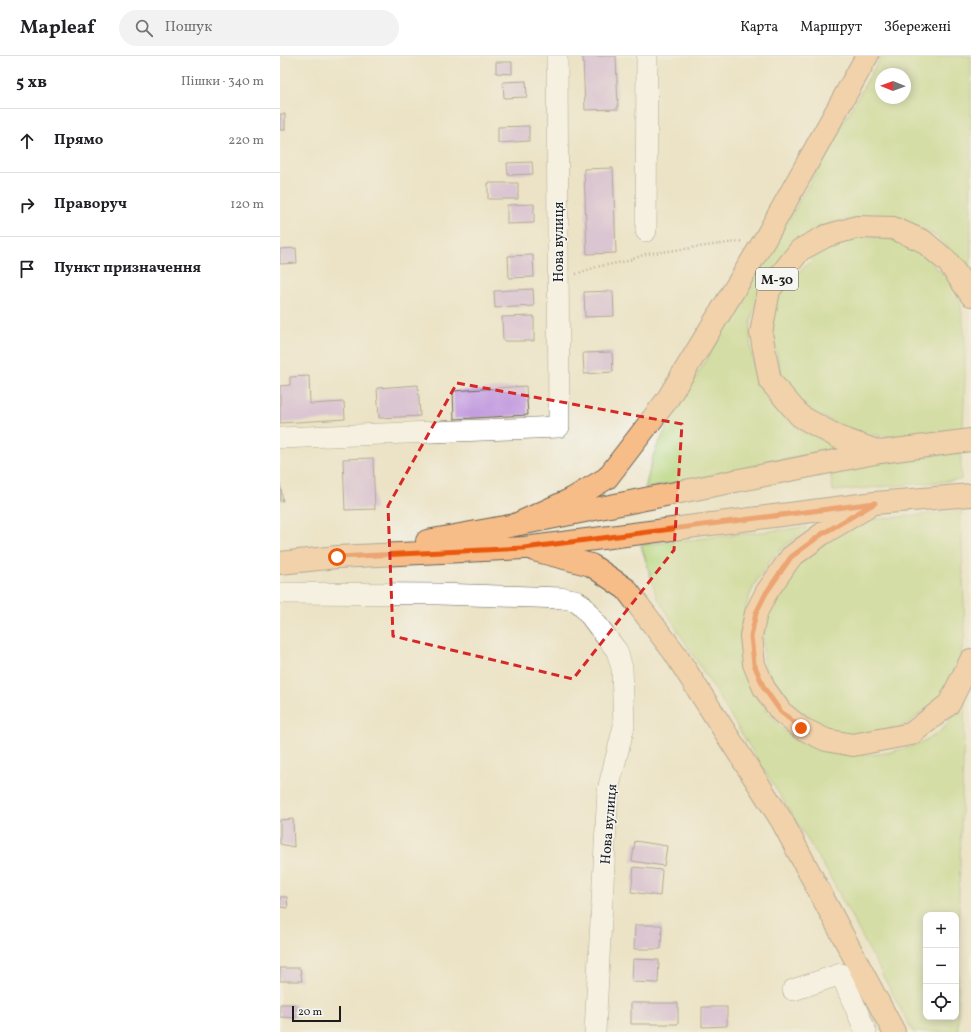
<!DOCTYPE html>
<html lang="uk">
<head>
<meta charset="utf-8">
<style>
  :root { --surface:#fff; --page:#f2f2f2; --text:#202124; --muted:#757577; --line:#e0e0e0 }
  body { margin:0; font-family:Vollkorn,serif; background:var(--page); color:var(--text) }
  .controls { position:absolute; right:12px; bottom:12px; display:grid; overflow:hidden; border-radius:8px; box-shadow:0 2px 10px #0003 }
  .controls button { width:36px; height:36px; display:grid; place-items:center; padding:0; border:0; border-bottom:1px solid var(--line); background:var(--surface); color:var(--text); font:20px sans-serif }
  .compass { position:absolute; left:595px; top:12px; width:36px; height:36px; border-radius:50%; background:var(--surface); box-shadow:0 2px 10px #0003; rotate:271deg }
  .scale { position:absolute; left:12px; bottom:10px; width:49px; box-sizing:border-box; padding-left:4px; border:2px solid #1c1c1c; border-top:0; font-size:11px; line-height:14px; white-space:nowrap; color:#1c1c1c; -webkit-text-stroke:3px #f6f6f2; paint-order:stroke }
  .stop { position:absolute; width:12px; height:12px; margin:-9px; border:3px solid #ea580c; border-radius:50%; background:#fff }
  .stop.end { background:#ea580c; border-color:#fff; box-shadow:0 1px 4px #0008 }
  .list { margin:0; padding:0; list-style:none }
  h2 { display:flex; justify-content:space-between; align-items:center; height:52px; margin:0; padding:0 16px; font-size:17px }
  h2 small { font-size:13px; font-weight:400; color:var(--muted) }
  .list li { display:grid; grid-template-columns:26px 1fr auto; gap:12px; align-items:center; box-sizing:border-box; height:64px; padding:0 16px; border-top:1px solid var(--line) }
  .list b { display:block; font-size:15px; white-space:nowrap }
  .list em { font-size:13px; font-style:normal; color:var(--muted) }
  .icon { flex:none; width:22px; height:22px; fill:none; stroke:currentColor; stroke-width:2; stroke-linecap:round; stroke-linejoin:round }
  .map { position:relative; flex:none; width:691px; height:976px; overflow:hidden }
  header { display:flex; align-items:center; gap:24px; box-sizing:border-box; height:56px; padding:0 20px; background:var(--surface); border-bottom:1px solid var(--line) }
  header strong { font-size:19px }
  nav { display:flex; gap:22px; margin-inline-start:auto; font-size:14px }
  .search { width:280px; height:36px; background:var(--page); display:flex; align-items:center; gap:10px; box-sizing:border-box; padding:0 14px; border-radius:22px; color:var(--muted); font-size:15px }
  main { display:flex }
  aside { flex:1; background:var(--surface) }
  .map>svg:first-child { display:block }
</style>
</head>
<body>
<header>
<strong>Mapleaf</strong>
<div class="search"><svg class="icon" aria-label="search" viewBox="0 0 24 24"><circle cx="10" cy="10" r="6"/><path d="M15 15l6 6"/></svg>Пошук</div>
<nav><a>Карта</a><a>Маршрут</a><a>Збережені</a></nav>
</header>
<main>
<aside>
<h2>5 хв<small>Пішки · 340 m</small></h2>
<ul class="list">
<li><svg class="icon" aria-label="ahead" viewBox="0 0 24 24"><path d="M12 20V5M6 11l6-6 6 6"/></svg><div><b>Прямо</b></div><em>220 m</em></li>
<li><svg class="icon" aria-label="right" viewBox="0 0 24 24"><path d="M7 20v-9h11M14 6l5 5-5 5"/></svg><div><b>Праворуч</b></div><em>120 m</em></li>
<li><svg class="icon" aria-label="arrive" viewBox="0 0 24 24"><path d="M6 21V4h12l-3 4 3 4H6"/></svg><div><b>Пункт призначення</b></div></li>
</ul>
</aside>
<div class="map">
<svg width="691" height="976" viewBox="0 0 691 976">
  <rect width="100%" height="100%" fill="#f6f6f2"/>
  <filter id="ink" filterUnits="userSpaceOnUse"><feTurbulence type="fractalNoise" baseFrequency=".025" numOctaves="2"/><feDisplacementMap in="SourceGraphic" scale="8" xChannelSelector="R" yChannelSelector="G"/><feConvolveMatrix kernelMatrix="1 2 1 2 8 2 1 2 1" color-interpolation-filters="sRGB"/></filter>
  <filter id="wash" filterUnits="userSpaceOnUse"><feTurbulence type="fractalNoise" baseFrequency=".012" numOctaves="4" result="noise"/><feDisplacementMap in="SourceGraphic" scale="16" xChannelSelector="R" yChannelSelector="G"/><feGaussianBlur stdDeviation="0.9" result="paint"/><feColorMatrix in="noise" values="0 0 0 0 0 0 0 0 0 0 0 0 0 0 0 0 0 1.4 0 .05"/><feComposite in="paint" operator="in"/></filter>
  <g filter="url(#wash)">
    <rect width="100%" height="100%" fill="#ece3c6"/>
    <!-- green -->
    <path fill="#b7d67d" stroke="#6a794c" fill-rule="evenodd" d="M601 0H691V221C681 208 671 193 658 182 636 164 560 155 536 174 525 184 515 200 505 212 496 223 483 234 477 247 463 271 473 320 487 343 501 367 535 379 559 392L365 433 374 397 389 367 515 153ZM601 18H625V42H601Z
      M580 180C609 181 627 186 649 205 657 213 666 220 673 229 691 258 684 337 683 373L614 381 586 378 559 369 539 359 520 346 505 329 493 286 492 271 496 246 509 227 534 201 554 186Z
      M681 395V424L553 435 550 414Z
      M681 455 685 578 680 603 662 641 626 669 586 681 558 679 523 664 493 630 485 611 483 593 484 571 489 550 516 509 556 477 587 464Z
      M527 471C523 480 515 481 507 488 489 502 474 526 467 547 461 569 458 597 465 619 470 633 481 646 489 657 497 667 505 677 515 682 533 692 554 696 573 698 589 699 603 699 618 694 630 691 653 683 662 674 671 665 673 649 685 643L679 837 678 976H633L548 817 377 541 361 489ZM646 859H676V961H646Z"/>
    <g id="blocks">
      <!-- building -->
      <path fill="#c49fdf" d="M303 0H336L338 53 305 54Z
        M216 6H232V18L216 17Z
        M246 25 247 41 224 42 223 26Z
        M0 58H5V74H0Z
        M249 70V85L218 87V71Z
        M252 106 253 118 228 119 227 107Z
        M333 112 336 197 307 198 304 113Z
        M208 127H238V143H208Z
        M254 148V167L227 168V149Z
        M16 192 17 207 0 208V193Z
        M253 199 254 221 229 222 228 200Z
        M253 233 254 250 215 252 214 235Z
        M333 235 334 260 305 261 304 236Z
        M254 260V285H223L222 261Z
        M332 296 333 316 304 318 303 297Z
        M29 320 30 348 64 346 65 363 0 367V330L10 329V321Z
        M138 329 140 360 99 362 97 332Z
        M246 330 248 359 174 363 173 335Z
        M93 402 95 453 65 454 63 403Z
        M0 427 3 445H0Z
        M13 763 14 791 0 788V764Z
        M355 785 387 790 384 810 352 805Z
        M354 811 382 814 380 840 351 836Z
        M0 841H7L8 852 0 851Z
        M355 869H382L381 893H354Z
        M353 903 379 904 378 927 352 926Z
        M0 912H20L22 925H0Z
        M351 947H398V968H351Z
        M0 948H16V962L0 961Z
        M422 951H447V970L422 971Z"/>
    </g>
  </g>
  <g filter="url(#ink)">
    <use href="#blocks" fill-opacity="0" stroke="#656258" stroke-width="1"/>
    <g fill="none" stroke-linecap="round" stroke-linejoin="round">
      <defs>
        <path id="minor" d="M366 175 367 0
          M0 382 279 371 277 0
          M0 537 159 538 282 542 295 544 302 549 337 595 342 612 344 670 328 734 315 976
          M513 934 561 918 586 976"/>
        <path id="major" d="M586 452 542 478 511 501 486 537 476 557 471 580 474 608 484 632 501 656 521 672 546 684 573 689 631 678 669 648 691 604
          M235 469 292 443 327 422 387 344 485 183 587 0
          M147 485 235 469 600 396
          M254 494 311 509 346 533 394 596 502 765 614 976
          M0 507 57 501 244 492 595 447 691 439"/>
        <path id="highway" d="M691 239 668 206 643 185 613 172 577 171 546 180 520 194 489 234 481 277 490 325 520 360 558 381 600 396 691 384"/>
      </defs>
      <!-- minor casing -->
      <use href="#minor" stroke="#656258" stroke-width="22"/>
      <!-- major casing -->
      <use href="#major" stroke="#656258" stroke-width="24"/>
      <!-- highway casing -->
      <use href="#highway" stroke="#656258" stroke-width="24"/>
      <!-- path -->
      <path stroke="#656258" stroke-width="2.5" stroke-dasharray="1 3" stroke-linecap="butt" d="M296 218 316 211 347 205 366 198 463 185"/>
      <!-- minor -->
      <use href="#minor" stroke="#fff" stroke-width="21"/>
      <!-- major -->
      <use href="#major" stroke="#f7bd88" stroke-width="22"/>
      <!-- highway -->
      <use href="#highway" stroke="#f7bd88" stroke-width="22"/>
    </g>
  </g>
  <g fill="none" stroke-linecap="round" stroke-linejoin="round" filter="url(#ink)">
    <!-- route -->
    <path stroke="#ea580c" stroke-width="5" d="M57 501 244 492 595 447 542 478 511 501 486 537 476 557 471 580 474 608 484 632 501 656 521 672"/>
  </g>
  <!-- marked area -->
  <path d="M0 0H691V976H0ZM177 327 402 368 394 494 293 623 113 580 108 450Z" fill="#ece3c6" fill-opacity=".55" fill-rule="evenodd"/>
  <path fill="none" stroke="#d62828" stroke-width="3" stroke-dasharray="8 5" stroke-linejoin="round" d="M177 327 402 368 394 494 293 623 113 580 108 450Z"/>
  <g text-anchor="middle" stroke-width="3" stroke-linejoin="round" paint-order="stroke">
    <!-- shield labels -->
    <rect fill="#f6f6f2" stroke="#5d5d5c" stroke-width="1" x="476" y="212" width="42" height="22" rx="3"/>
    <g font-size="13" font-weight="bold" fill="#1c1c1c">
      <text x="497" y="228">М-30</text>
    </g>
    <!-- street labels -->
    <g font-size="14" fill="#1c1c1c" stroke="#f6f6f2">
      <text transform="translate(278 186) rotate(-90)" y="5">Нова вулиця</text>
      <text transform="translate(328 768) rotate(-85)" y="5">Нова вулиця</text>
    </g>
  </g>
</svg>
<div class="controls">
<button>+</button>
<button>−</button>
<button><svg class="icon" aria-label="locate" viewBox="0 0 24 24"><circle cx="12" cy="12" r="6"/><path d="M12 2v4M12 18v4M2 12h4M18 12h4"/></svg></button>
</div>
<svg class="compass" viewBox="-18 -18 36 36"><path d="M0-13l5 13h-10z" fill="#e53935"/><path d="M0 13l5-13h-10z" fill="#757577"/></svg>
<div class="scale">20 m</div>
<div class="stop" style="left:57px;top:501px"></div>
<div class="stop end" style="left:521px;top:672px"></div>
</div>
</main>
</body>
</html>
